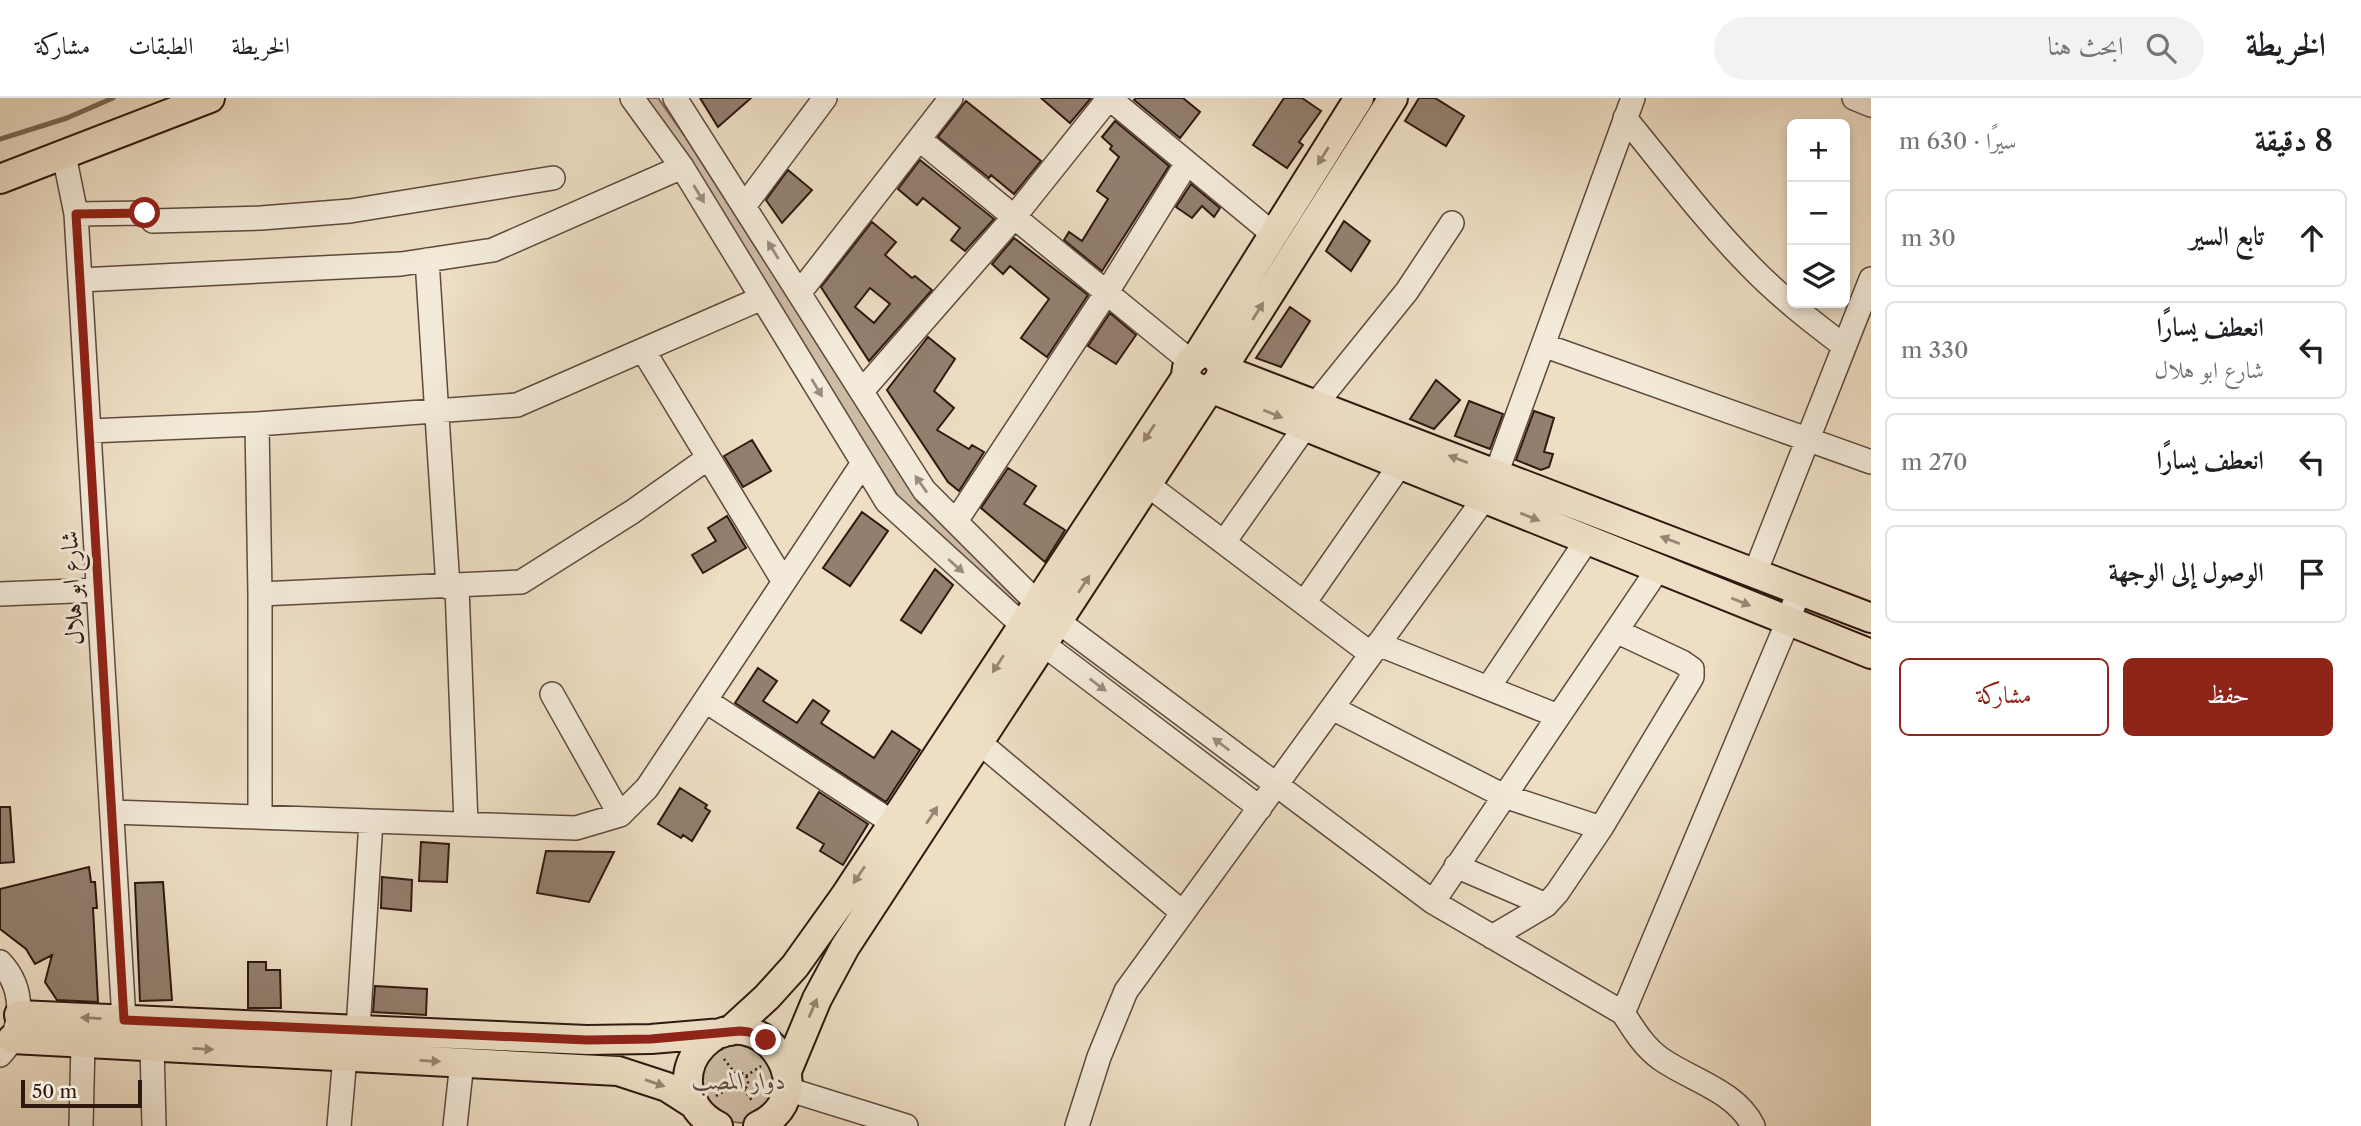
<!DOCTYPE html>
<html lang="ar">
<head>
<meta charset="utf-8">
<style>
  :root { --surface:#fff; --page:#f2f2f2; --text:#202124; --muted:#757577; --line:#e0e0e0; --accent:#8f2418 }
  body { margin:0; font-family:"Libre Caslon Text",Amiri,serif; background:var(--page); color:var(--text); direction:rtl }
  .controls { position:absolute; right:21px; top:21px; display:grid; overflow:hidden; border-radius:10px; box-shadow:0 4px 10px #0003 }
  .controls button { width:63px; height:63px; display:grid; place-items:center; padding:0; border:0; border-bottom:2px solid var(--line); background:var(--surface); color:var(--text); font:35px sans-serif }
  .scale { position:absolute; left:21px; bottom:18px; width:121px; box-sizing:border-box; padding-left:7px; border:4px solid #2f1810; border-top:0; font-size:19px; line-height:24px; white-space:nowrap; color:#2f1810; -webkit-text-stroke:5px #f3ead9; paint-order:stroke }
  .stop { position:absolute; width:21px; height:21px; margin:-16px; border:5px solid #8f2418; border-radius:50%; background:#fff }
  .stop.end { background:#8f2418; border-color:#fff; box-shadow:0 2px 7px #0008 }
  .list { margin:0; padding:0; list-style:none }
  h2 { display:flex; justify-content:space-between; align-items:center; height:91px; margin:0; padding:0 28px; font-size:30px }
  h2 small { font-size:23px; font-weight:400; color:var(--muted) }
  .list li { display:grid; grid-template-columns:46px 1fr auto; gap:21px; align-items:center; box-sizing:border-box; height:98px; margin:0 14px 14px; padding:0 14px; border:2px solid var(--line); border-radius:10px }
  .list b { display:block; font-size:26px; white-space:nowrap }
  .list p { margin:0; font-size:23px; white-space:nowrap; color:var(--muted) }
  .list em { font-size:23px; font-style:normal; color:var(--muted) }
  .actions { display:flex; gap:14px; padding:21px 28px }
  .actions a { flex:1; padding:16px 0; border:2px solid var(--accent); border-radius:10px; text-align:center; font-size:24px; color:var(--accent) }
  .actions .main { background:var(--accent); color:#fff }
  .icon { flex:none; width:38px; height:38px; fill:none; stroke:currentColor; stroke-width:2; stroke-linecap:round; stroke-linejoin:round }
  .map { position:relative; flex:none; width:1871px; height:1028px; overflow:hidden; direction:ltr }
  header { display:flex; align-items:center; gap:42px; box-sizing:border-box; height:98px; padding:0 35px; background:var(--surface); border-bottom:2px solid var(--line) }
  header strong { font-size:33px }
  nav { display:flex; gap:38px; margin-inline-start:auto; font-size:24px }
  .search { width:490px; height:63px; background:var(--page); display:flex; align-items:center; gap:18px; box-sizing:border-box; padding:0 24px; border-radius:38px; color:var(--muted); font-size:26px }
  main { display:flex }
  aside { flex:1; background:var(--surface) }
  .map>svg:first-child { display:block }
</style>
</head>
<body>
<header>
<strong>الخريطة</strong>
<div class="search"><svg class="icon" aria-label="search" viewBox="0 0 24 24"><circle cx="10" cy="10" r="6"/><path d="M15 15l6 6"/></svg>ابحث هنا</div>
<nav><a>الخريطة</a><a>الطبقات</a><a>مشاركة</a></nav>
</header>
<main>
<aside>
<h2>8 دقيقة<small>سيرًا · 630 m</small></h2>
<ul class="list">
<li><svg class="icon" aria-label="ahead" viewBox="0 0 24 24"><path d="M12 20V5M6 11l6-6 6 6"/></svg><div><b>تابع السير</b></div><em>30 m</em></li>
<li><svg class="icon" aria-label="left" viewBox="0 0 24 24"><path d="M17 20v-9H6M10 6l-5 5 5 5"/></svg><div><b>انعطف يسارًا</b><p>شارع ابو هلال</p></div><em>330 m</em></li>
<li><svg class="icon" aria-label="left" viewBox="0 0 24 24"><path d="M17 20v-9H6M10 6l-5 5 5 5"/></svg><div><b>انعطف يسارًا</b></div><em>270 m</em></li>
<li><svg class="icon" aria-label="arrive" viewBox="0 0 24 24"><path d="M6 21V4h12l-3 4 3 4H6"/></svg><div><b>الوصول إلى الوجهة</b></div></li>
</ul>
<div class="actions"><a class="main">حفظ</a><a>مشاركة</a></div>
</aside>
<div class="map">
<svg width="1871" height="1028" viewBox="0 0 1871 1028">
  <rect width="100%" height="100%" fill="#eddec4"/>
  <filter id="stains"><feTurbulence type="fractalNoise" baseFrequency=".00286" numOctaves="4"/><feColorMatrix values="0 0 0 0 .2 0 0 0 0 .09 0 0 0 0 .02 0 0 0 .5 -.17"/></filter>
  <radialGradient id="worn" r=".72"><stop offset=".6" stop-color="#630" stop-opacity="0"/><stop offset="1" stop-color="#630" stop-opacity=".3"/></radialGradient>
  <!-- green -->
  <path fill="#cdbca5" stroke="#7e6a5a" stroke-width="2" d="M644 0H658L686 40 918 404 1027 493 1023 506 1016 507 901 403Z
    M757 946 780 991 746 1025C726 1025 718 1019 704 1006L700 966 718 947Z"/>
  <g fill="none" stroke-linecap="round" stroke-linejoin="round">
    <!-- stream -->
    <path stroke="#7a6757" stroke-width="5" d="M0 41 67 20 113 0"/>
  </g>
  <!-- building -->
  <path fill="#927f6e" stroke="#2f1810" stroke-width="2" fill-rule="evenodd" d="M700 0H751L718 29Z
    M1041 0H1091L1070 25Z
    M1136 0H1183L1200 14 1180 40 1134 2Z
    M1284 0H1302L1321 13 1299 44 1303 47 1287 70 1253 47Z
    M1419 0H1435L1464 18 1446 48 1405 23Z
    M966 3 1041 63 1014 96 991 77 989 80 938 39Z
    M1115 23 1169 68 1102 173 1064 142 1069 134 1082 143 1108 101 1097 93 1119 59 1110 51 1112 48 1102 39Z
    M920 62 994 121 965 153 951 142 960 130 923 100 917 107 898 91Z
    M788 72 812 92 782 125 766 102Z
    M1191 86 1220 110 1214 119 1202 108 1192 120 1176 109Z
    M1344 123 1370 143 1351 173 1326 153Z
    M872 124 896 144 885 157 912 180 915 178 932 192 869 263 821 189ZM870 190 890 206 874 225 855 209Z
    M1014 140 1088 197 1047 259 1021 240 1049 201 1010 168 1003 176 992 166Z
    M1290 209 1310 223 1281 269 1256 260Z
    M1110 215 1136 237 1116 266 1088 248Z
    M928 239 955 261 934 293 954 310 937 332 969 351 972 347 984 354 959 393 948 384 887 292Z
    M1436 282 1460 302 1434 331 1410 321Z
    M1469 303 1503 316 1490 351 1455 338Z
    M1534 313 1554 320 1544 354 1553 356 1549 369 1541 372 1516 362Z
    M752 342 771 373 743 389 724 358Z
    M1008 370 1036 388 1024 406 1065 432 1045 464 981 410Z
    M862 414 888 433 850 488 823 470Z
    M727 418 746 450 703 475 692 457 716 443 708 430Z
    M935 471 953 487 921 535 901 522Z
    M758 570 777 583 763 603 797 625 813 602 829 613 821 625 874 660 892 633 920 652 886 704 735 605Z
    M680 690 707 707 705 710 710 713 692 743 683 737 681 740 658 726Z
    M819 694 868 726 843 767 820 753 824 746 797 730Z
    M0 709H10L14 764 0 765Z
    M421 744 449 746 447 784 419 783Z
    M546 753 614 754 589 804 537 795Z
    M89 769 91 784H95L97 810H93L98 904 57 902 45 884 52 857 35 866 26 851 0 831V791Z
    M382 779 412 782 411 813 381 810Z
    M163 784 172 902 140 903 135 785Z
    M248 864H266V872H280L281 910H248Z
    M375 888 427 891 426 917 373 914Z"/>
  <g fill="none" stroke-linecap="round" stroke-linejoin="round">
    <defs>
      <path id="minor" d="M632 0 682 69 887 404 1043 546 1260 710
        M675 0 924 392 1037 505 1059 524 1433 804 1658 471
        M1109 0 1273 136
        M1854 0 1871 7
        M1625 20C1666 70 1705 122 1750 168 1779 198 1811 223 1844 248
        M919 41 1190 263
        M64 57 76 116 124 922
        M745 107 825 0
        M76 116 145 115 153 123 261 120 350 113 553 80
        M427 162 448 489
        M80 182 401 166 493 152 682 69
        M800 194 951 0
        M1543 247 1871 364
        M643 252 784 484
        M862 293 1014 119 1109 0
        M1315 307 1407 193 1452 125
        M257 326 260 496 521 484 632 414 708 360
        M89 333 257 326 517 307 762 200
        M1496 376 1633 0
        M1148 387 1371 556
        M956 423 1107 194 1187 65
        M1224 444 1305 329
        M1755 475 1871 181
        M457 489 466 726
        M0 496 98 492
        M260 496V719
        M1304 505 1400 367
        M1378 546 1558 618
        M1488 590 1587 442
        M552 596 620 717
        M706 603 893 725
        M1332 610 1504 698 1601 730
        M979 644 1183 815
        M112 714 576 730 620 717 647 690 863 365
        M1456 768 1546 807
        M1433 804 1623 915C1634 932 1644 949 1661 961 1691 982 1736 993 1753 1028
        M1492 839 1546 807 1557 795 1601 730 1692 579V571L1682 564 1616 533
        M0 864C25 890 25 931 0 957
        M1623 915 1788 523 1799 492
        M358 932 371 723
        M152 948 154 1028
        M787 991 906 1028
        M81 1028 83 945
        M339 1028 345 958
        M455 1028 462 964
        M1077 1028 1099 959 1126 893 1484 401"/>
      <path id="major" d="M1393 0 1222 271C1221 284 1210 296 1196 289 1167 273 1211 234 1222 271L1871 520
        M0 81 210 0
        M1198 257 1359 0
        M19 917 587 942 651 941 722 935
        M730 933 767 899 795 868 845 798 1187 278
        M12 941 618 973 667 989 695 1007
        M787 973 817 901 845 849 1210 290 1871 556
        M718 1028C701 1020 689 1004 688 986 687 971 693 957 703 947 757 894 829 994 758 1028"/>
    </defs>
    <!-- minor casing -->
    <use href="#minor" stroke="#5e4a3d" stroke-width="26"/>
    <!-- major casing -->
    <use href="#major" stroke="#2f1810" stroke-width="32"/>
    <!-- path -->
    <path stroke="#2f1810" stroke-width="2.5" stroke-dasharray="2 3.5" stroke-linecap="butt" d="M724 961 735 975
      M730 984a9 9 0 1 1 18 0a9 9 0 1 1-18 0Z
      M746 978 761 968
      M744 991 752 1003
      M716 998 731 989"/>
    <!-- minor -->
    <use href="#minor" stroke="#f3ead9" stroke-width="23"/>
    <!-- major -->
    <use href="#major" stroke="#eddec4" stroke-width="28"/>
  </g>
  <!-- one-way arrows -->
  <defs><path id="oneway-solid" d="M-6-.8H1V-3.2L6.5 0L1 3.2V.8H-6Z" transform="scale(1.75)"/></defs>
  <g fill="#988573">
    <use href="#oneway-solid" transform="translate(1323 58) rotate(122)"/>
    <use href="#oneway-solid" transform="translate(1258 213) rotate(-58)"/>
    <use href="#oneway-solid" transform="translate(1273 316) rotate(22)"/>
    <use href="#oneway-solid" transform="translate(1149 335) rotate(123)"/>
    <use href="#oneway-solid" transform="translate(1458 361) rotate(-159)"/>
    <use href="#oneway-solid" transform="translate(1530 419) rotate(22)"/>
    <use href="#oneway-solid" transform="translate(1670 442) rotate(-159)"/>
    <use href="#oneway-solid" transform="translate(1084 486) rotate(-57)"/>
    <use href="#oneway-solid" transform="translate(1741 504) rotate(22)"/>
    <use href="#oneway-solid" transform="translate(998 566) rotate(123)"/>
    <use href="#oneway-solid" transform="translate(932 717) rotate(-57)"/>
    <use href="#oneway-solid" transform="translate(859 777) rotate(124)"/>
    <use href="#oneway-solid" transform="translate(813 910) rotate(-67)"/>
    <use href="#oneway-solid" transform="translate(91 920) rotate(-177)"/>
    <use href="#oneway-solid" transform="translate(203 951) rotate(3)"/>
    <use href="#oneway-solid" transform="translate(430 963) rotate(3)"/>
    <use href="#oneway-solid" transform="translate(655 985) rotate(19)"/>
  </g>
  <g fill="#9b8c7f">
    <use href="#oneway-solid" transform="translate(699 96) rotate(59)"/>
    <use href="#oneway-solid" transform="translate(773 152) rotate(-122)"/>
    <use href="#oneway-solid" transform="translate(817 290) rotate(59)"/>
    <use href="#oneway-solid" transform="translate(921 386) rotate(-125)"/>
    <use href="#oneway-solid" transform="translate(956 468) rotate(42)"/>
    <use href="#oneway-solid" transform="translate(1098 587) rotate(37)"/>
    <use href="#oneway-solid" transform="translate(1221 646) rotate(-143)"/>
  </g>
  <g fill="none" stroke-linecap="round" stroke-linejoin="round">
    <!-- route -->
    <path stroke="#8f2418" stroke-width="9" d="M145 115 76 116 124 922 587 942 651 941 740 933 749 934 766 942"/>
  </g>
  <g text-anchor="middle" stroke-width="6" stroke-linejoin="round" paint-order="stroke">
    <!-- street labels -->
    <g font-size="24" fill="#2f1810" stroke="#f3ead9">
      <text transform="translate(72 490) rotate(-93)" y="8">شارع ابو هلال</text>
    </g>
    <!-- park labels -->
    <g font-size="24" font-style="italic" fill="#5e493d" stroke="#f3ead9">
      <text x="739" y="991">دوار المصب</text>
    </g>
  </g>
  <rect width="100%" height="100%" filter="url(#stains)"/>
  <rect width="100%" height="100%" fill="url(#worn)"/>
</svg>
<div class="controls">
<button>+</button>
<button>−</button>
<button><svg class="icon" aria-label="layers" viewBox="0 0 24 24"><path d="M12 4l9 5-9 5-9-5zM3 14l9 5 9-5"/></svg></button>
</div>
<div class="scale">50 m</div>
<div class="stop" style="left:145px;top:115px"></div>
<div class="stop end" style="left:766px;top:942px"></div>
</div>
</main>
</body>
</html>
